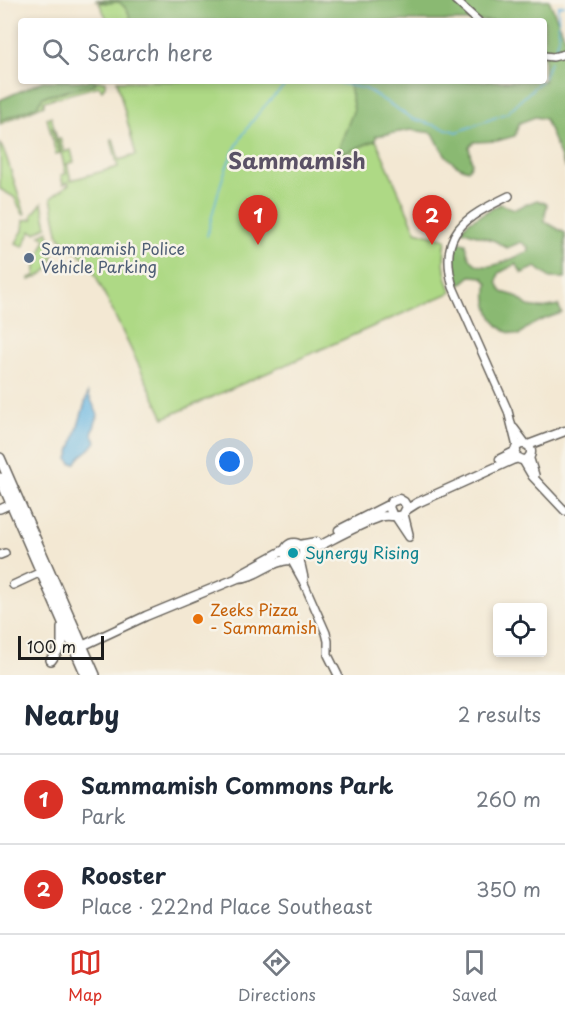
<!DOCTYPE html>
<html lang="en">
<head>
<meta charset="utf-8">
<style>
  :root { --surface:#fff; --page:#f2f2f3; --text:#1f2937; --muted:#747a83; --line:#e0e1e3; --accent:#d93025 }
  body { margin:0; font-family:"Playpen Sans",sans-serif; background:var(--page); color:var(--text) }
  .controls { position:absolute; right:18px; bottom:18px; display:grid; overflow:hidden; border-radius:6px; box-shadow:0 3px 9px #0003 }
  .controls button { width:54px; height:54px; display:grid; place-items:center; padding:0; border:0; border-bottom:2px solid var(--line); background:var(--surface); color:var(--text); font:30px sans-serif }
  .scale { position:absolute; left:18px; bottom:15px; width:86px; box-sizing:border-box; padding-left:6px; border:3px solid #1c1c1c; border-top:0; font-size:16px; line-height:21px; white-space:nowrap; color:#1c1c1c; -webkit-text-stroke:4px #f7f3e8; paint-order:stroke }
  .you { position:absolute; left:230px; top:462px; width:21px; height:21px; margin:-15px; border:4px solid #fff; border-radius:50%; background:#1a73e8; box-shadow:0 0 0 9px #1a73e833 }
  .badge { display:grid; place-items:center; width:39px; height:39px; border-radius:50%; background:var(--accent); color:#fff; font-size:20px; font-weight:700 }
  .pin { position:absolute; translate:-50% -50px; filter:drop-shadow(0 2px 3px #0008) }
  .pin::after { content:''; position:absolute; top:32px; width:21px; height:18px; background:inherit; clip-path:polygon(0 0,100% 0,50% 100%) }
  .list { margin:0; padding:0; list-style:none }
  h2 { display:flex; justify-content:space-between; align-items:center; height:78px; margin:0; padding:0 24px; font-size:26px }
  h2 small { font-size:20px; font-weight:400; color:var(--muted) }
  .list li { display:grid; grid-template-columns:39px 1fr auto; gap:18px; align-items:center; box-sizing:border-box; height:90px; padding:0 24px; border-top:2px solid var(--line) }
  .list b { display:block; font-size:22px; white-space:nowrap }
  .list p { margin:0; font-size:20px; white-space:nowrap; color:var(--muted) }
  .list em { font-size:20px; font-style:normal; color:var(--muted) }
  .icon { flex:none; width:33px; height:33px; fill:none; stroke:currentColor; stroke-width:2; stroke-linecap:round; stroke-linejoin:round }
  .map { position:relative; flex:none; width:565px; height:675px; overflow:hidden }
  .search { position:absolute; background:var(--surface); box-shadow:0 3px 9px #0003; left:18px; right:18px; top:18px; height:66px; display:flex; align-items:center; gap:15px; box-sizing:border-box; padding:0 21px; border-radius:6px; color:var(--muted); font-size:22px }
  .sheet { height:258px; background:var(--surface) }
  nav { display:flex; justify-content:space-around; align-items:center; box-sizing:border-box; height:84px; border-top:2px solid var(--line); background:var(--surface); font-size:16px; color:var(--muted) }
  nav a { display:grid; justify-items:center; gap:3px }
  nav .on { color:var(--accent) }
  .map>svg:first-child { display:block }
</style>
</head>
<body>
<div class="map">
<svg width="565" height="675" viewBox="0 0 565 675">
  <rect width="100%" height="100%" fill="#f7f3e8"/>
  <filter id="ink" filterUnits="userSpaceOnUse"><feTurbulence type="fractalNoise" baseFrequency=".0167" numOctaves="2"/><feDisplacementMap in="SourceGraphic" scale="12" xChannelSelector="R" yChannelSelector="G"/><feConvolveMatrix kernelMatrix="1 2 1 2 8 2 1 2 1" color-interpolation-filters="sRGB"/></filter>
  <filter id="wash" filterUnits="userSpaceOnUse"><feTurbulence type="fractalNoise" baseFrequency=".008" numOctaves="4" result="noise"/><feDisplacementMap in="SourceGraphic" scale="24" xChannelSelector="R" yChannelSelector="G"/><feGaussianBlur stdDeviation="1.35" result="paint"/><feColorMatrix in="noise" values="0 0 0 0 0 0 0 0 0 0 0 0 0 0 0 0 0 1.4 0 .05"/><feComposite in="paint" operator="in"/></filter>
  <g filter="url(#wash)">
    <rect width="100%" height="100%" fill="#f3e8d3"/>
    <!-- green -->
    <path fill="#aed985" stroke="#657a50" stroke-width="1.5" d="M119 2C126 7 130 12 131 21H108L99 3Z
      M97 81H105V86L102 90 99 86 44 101V105L0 124V121L37 106 43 97 94 84Z
      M117 81H348L354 109 345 153 376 140 416 231 446 239C443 259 443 274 452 292L164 418 89 262 59 237 51 198 69 184 68 182 63 184 61 175 66 174 59 144 52 127 59 150 60 153 56 154 47 118 51 116 57 139 60 138 64 152 71 150 74 162 67 164 71 180 118 167 111 139H113L119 160 136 155Z
      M0 143 6 156 25 214H23L14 197 0 189Z
      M42 203 47 226 36 233 31 231 23 247 16 243 23 230 24 220 33 219 32 215Z
      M48 231C55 257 59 269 30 280L29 278 35 276 37 261 46 239 40 235Z"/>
    <!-- forest -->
    <path fill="#8ab972" stroke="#536a47" stroke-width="1.5" d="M95 0H549L565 37V168L545 119 535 117 519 123 515 136 497 141 474 142 469 147 472 163 468 170C449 165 441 150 433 133L411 130 376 136V140L345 153 339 147 354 109 348 81H544V21H131C130 12 126 7 119 2L107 3Z
      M43 81H97L94 84 43 97 37 106 0 121V100Z
      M537 200 547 204 544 221 565 233V278H550L536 267 522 273 516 264 499 273 497 282 502 292 516 296 528 306 542 308 558 305 562 313C547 318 530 323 519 335 515 334 509 333 505 331 489 321 484 300 488 284L483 277 471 276 460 285 455 282C452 267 452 256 457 241L466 244C470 283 507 261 529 251L528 247 521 242 507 248 495 241 461 230 468 222 500 204 515 209Z"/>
    <!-- water -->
    <path fill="#67b6e2" stroke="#42697f" stroke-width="1.5" d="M88 393 98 415 92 434 96 441C90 453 80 453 76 463H71L68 459Z"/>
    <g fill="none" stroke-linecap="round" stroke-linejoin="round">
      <!-- stream -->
      <path stroke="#67b6e2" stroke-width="1.5" d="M554 53 559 38 558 6 565 5
        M544 78 550 62
        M329 81 366 89 413 119 457 132 507 113 541 81
        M207 236C212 216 217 194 224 174 236 138 262 105 290 81"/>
    </g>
  </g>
  <g filter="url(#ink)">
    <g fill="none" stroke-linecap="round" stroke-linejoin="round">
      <defs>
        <path id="minor" d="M455 0 478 21
          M544 56 553 57 565 54
          M509 196C464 218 438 232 453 287L508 411 517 447
          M514 428 526 444
          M529 456 535 475
          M522 459 532 476 565 511
          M0 509 11 504
          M404 514 409 534
          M395 516 409 537
          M0 555 5 553
          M300 560 304 578
          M292 561 303 581 326 633 328 641V655L338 675
          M13 585 41 572"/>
        <path id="tertiary" d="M515 452a8 8 0 1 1 16 0a8 8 0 1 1-16 0Z
          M528 445 565 431
          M500 459 516 451
          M406 510 417 503 512 460 519 458
          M339 530 390 504
          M285 552a9 9 0 1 1 18 0a9 9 0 1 1-18 0Z
          M299 545 316 542
          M303 556 309 551C332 540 355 526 380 517 388 514 395 518 403 515L407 507 404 502 399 499 391 502 389 507 392 514
          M238 577 242 573 286 549
          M82 646 146 616 238 578C256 578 269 561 289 560"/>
        <path id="secondary" d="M0 458 95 675
          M0 478 86 675
          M51 660 62 644V628"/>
      </defs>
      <!-- minor casing -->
      <use href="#minor" stroke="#67635c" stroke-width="10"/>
      <!-- tertiary casing -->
      <use href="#tertiary" stroke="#67635c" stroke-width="11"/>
      <!-- secondary casing -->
      <use href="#secondary" stroke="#67635c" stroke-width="12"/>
      <!-- minor -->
      <use href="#minor" stroke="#fff" stroke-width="7"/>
      <!-- tertiary -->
      <use href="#tertiary" stroke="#fff" stroke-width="8"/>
      <!-- secondary -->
      <use href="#secondary" stroke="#fff" stroke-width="9"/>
    </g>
  </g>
  <!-- markers -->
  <circle fill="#5c6f8a" stroke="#f7f3e8" stroke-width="2" cx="29" cy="258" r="6"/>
  <circle fill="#0f9aa8" stroke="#f7f3e8" stroke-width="2" cx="293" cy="553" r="6"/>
  <circle fill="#e8710a" stroke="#f7f3e8" stroke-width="2" cx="198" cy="619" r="6"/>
  <g text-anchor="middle" stroke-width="5" stroke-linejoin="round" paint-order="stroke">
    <!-- service labels -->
    <g font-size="16" fill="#4e5e75" stroke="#f7f3e8" text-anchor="start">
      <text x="41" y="255">Sammamish Police<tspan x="41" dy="18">Vehicle Parking</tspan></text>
    </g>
    <!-- culture labels -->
    <g font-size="16" fill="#0d838f" stroke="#f7f3e8" text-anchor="start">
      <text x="305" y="559">Synergy Rising</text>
    </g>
    <!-- food labels -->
    <g font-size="16" fill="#c56008" stroke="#f7f3e8" text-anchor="start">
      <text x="210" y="616">Zeeks Pizza<tspan x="210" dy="18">- Sammamish</tspan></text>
    </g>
    <!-- district labels -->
    <g font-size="22" font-weight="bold" fill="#5b5266" stroke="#f7f3e8">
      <text x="297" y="169">Sammamish</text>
    </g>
  </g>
</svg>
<div class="controls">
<button><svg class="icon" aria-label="locate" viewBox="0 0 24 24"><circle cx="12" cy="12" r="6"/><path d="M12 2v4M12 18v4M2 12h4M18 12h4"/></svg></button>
</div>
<div class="scale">100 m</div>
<div class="you"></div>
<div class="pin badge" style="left:258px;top:245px">1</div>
<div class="pin badge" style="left:432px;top:245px">2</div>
<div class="search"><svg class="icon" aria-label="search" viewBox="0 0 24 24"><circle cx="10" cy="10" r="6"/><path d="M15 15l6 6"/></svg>Search here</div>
</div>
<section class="sheet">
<h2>Nearby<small>2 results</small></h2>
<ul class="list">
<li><span class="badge">1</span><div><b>Sammamish Commons Park</b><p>Park</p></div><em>260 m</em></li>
<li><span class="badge">2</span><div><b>Rooster</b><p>Place · 222nd Place Southeast</p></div><em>350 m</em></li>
</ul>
</section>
<nav>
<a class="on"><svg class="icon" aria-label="map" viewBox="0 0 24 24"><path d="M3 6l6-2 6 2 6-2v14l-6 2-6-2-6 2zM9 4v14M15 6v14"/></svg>Map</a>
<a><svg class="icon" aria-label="directions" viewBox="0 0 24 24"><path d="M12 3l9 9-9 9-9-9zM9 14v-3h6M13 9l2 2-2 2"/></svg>Directions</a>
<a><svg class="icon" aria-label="saved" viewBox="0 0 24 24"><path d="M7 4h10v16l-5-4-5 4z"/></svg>Saved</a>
</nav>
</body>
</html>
